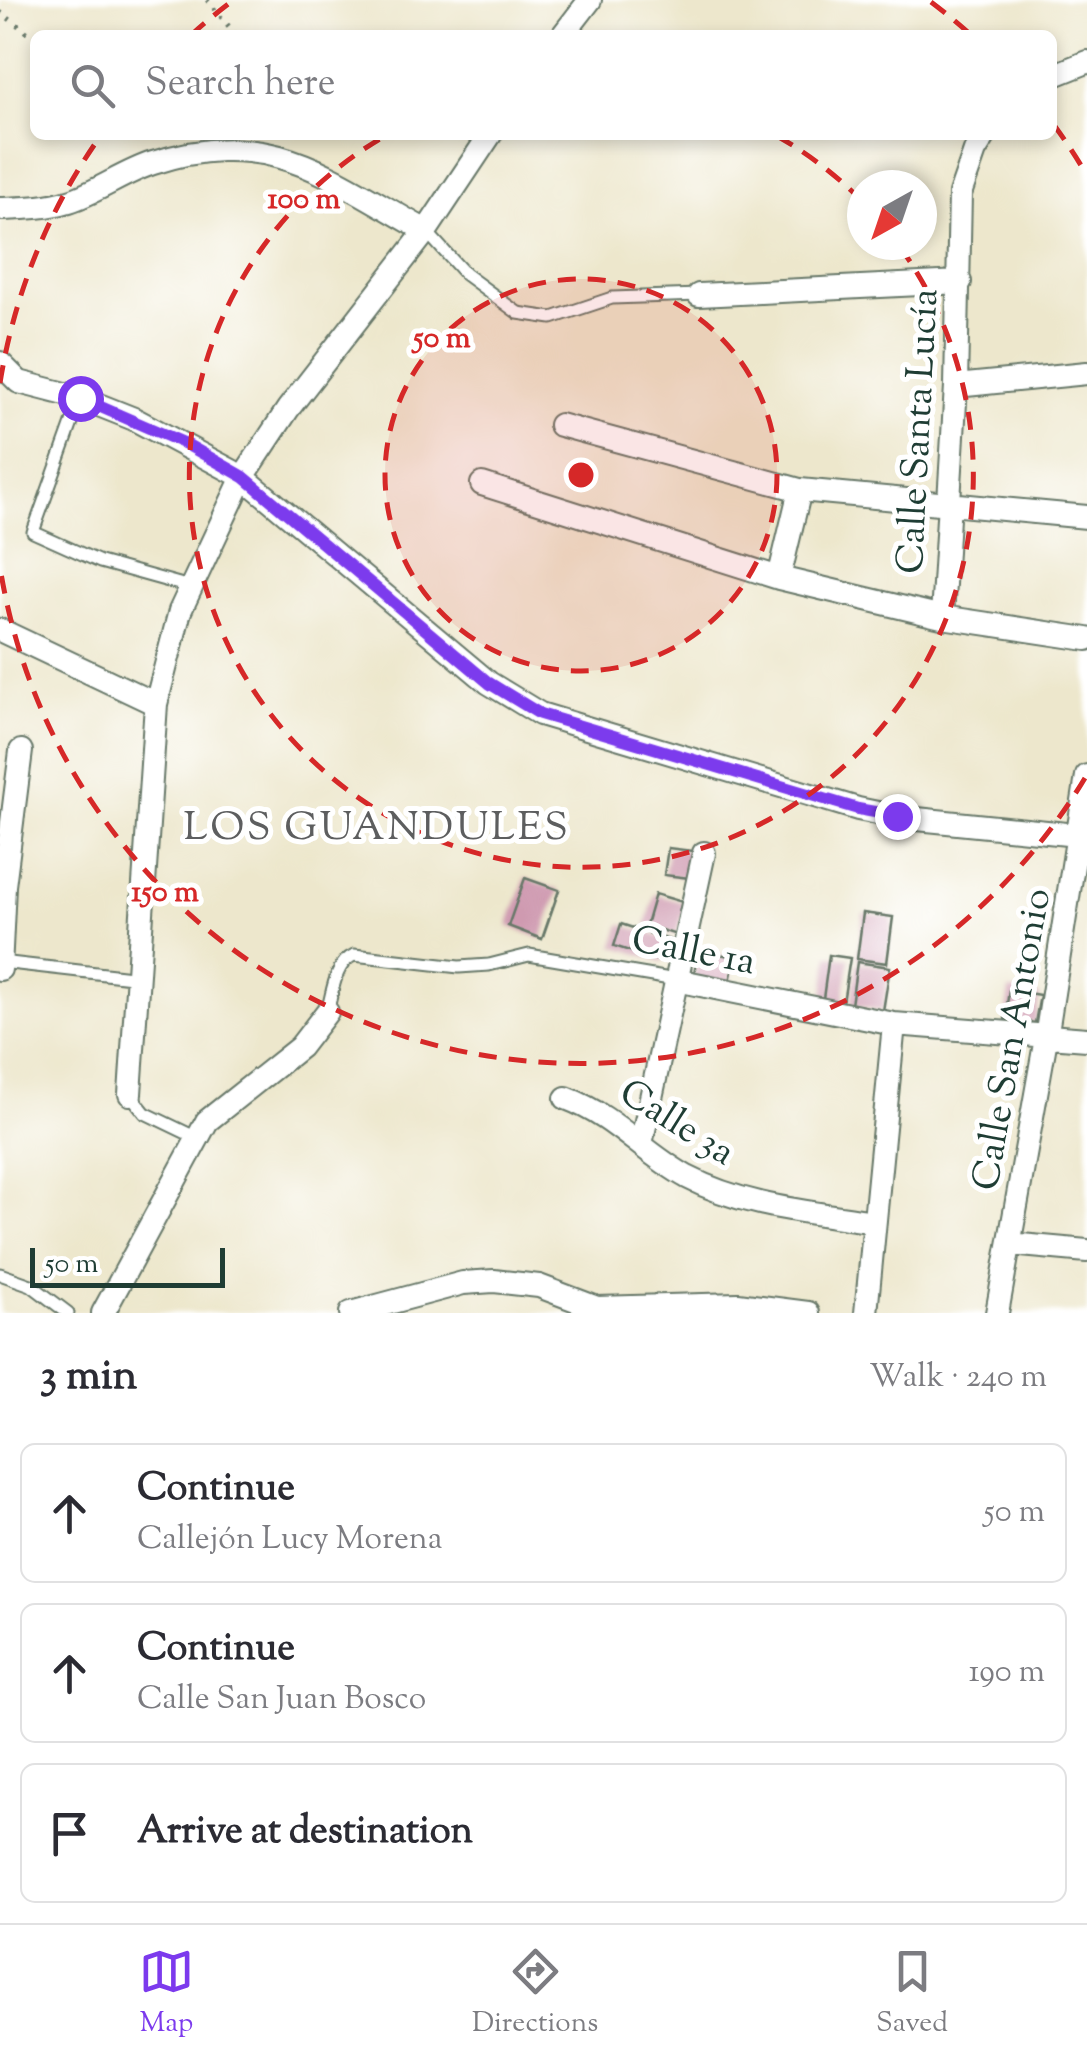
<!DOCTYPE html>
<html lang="en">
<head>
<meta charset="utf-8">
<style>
  :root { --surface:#fff; --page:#f2f2f3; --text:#2b2b33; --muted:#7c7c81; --line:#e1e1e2; --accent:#7c3aed }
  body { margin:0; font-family:"Sorts Mill Goudy",serif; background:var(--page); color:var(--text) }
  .compass { position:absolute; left:847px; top:170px; width:90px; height:90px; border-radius:50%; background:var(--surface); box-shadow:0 5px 15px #0003; rotate:220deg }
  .scale { position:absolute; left:30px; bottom:25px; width:195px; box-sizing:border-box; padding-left:10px; border:5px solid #1f3d34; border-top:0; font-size:28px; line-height:35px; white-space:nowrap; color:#1f3d34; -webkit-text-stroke:8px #fff; paint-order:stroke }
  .stop { position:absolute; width:30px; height:30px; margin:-22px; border:8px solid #7c3aed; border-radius:50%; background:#fff }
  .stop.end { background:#7c3aed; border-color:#fff; box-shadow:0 2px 10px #0008 }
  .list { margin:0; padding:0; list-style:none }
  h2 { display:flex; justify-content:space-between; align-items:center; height:130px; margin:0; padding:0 40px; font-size:42px }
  h2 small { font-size:32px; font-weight:400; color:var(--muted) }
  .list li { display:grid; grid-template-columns:65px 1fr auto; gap:30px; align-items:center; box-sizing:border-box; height:140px; margin:0 20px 20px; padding:0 20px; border:2px solid var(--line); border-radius:15px }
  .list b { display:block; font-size:38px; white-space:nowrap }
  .list p { margin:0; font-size:32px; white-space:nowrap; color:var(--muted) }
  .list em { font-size:32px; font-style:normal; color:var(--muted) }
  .icon { flex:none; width:55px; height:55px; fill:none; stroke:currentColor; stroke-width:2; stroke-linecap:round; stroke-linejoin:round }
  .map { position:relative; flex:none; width:1087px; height:1313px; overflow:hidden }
  .search { position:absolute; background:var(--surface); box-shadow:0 5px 15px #0003; left:30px; right:30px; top:30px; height:110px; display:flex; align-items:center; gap:25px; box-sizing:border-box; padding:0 35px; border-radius:15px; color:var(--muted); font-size:38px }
  .sheet { height:610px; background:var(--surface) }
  nav { display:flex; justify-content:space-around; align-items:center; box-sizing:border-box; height:140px; border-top:2px solid var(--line); background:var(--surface); font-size:28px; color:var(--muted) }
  nav a { display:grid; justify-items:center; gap:5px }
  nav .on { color:var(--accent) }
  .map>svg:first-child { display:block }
</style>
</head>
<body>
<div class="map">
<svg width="1087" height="1313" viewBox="0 0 1087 1313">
  <rect width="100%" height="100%" fill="#fff"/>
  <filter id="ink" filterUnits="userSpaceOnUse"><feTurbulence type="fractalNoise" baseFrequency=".01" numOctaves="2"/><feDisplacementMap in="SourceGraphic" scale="20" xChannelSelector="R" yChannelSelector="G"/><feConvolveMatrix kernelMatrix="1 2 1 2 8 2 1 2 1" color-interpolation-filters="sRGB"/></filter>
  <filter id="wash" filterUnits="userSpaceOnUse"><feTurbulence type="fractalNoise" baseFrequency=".0048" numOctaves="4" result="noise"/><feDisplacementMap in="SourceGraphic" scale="40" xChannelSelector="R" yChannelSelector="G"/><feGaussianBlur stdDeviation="2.25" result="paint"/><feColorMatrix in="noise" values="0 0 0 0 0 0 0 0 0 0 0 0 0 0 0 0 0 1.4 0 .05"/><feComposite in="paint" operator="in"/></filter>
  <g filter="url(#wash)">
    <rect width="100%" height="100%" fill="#ede7cc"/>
    <g id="blocks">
      <!-- building -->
      <path fill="#cf9ab0" d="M668 848 693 851 690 878 664 875Z
        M525 878 559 890 542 939 508 926Z
        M655 894 686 903 676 935 646 925Z
        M863 913 893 917 887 963 857 959Z
        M621 924 673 941 668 956 665 955 663 962 614 946Z
        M698 950 735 957 729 987 693 980Z
        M829 955 850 958 842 1009 822 1006Z
        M857 962 890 967 883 1011 851 1005Z
        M1009 990 1040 995 1035 1023 1005 1019Z"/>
    </g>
  </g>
  <g filter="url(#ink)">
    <use href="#blocks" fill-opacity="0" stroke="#677869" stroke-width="2.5"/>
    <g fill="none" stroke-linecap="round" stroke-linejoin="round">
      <defs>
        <path id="lane" d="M426 231 465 274 518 313 552 318 612 298 699 295
          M81 398 33 532 100 562 190 587
          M1 962 140 978
          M327 1012C333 992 334 964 354 955L459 967 489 965 529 955 676 980
          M130 1094 145 1113 197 1138
          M0 1274 31 1285 68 1313"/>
        <path id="street" d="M563 35 590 0
          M1052 76 1087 62
          M0 209C23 208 46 208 69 201 98 192 124 172 153 163 270 125 329 177 426 231
          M699 295 960 282
          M0 363 19 382 81 398 134 419 243 477 489 683 540 714 858 809 897 817 1087 836
          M956 386 1087 373
          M560 425 800 490 1087 517
          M482 484 779 578 942 617 1087 639
          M779 578 800 490
          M942 617 956 386 960 194 975 151 985 135
          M0 630 156 704
          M0 969 4 886 21 751
          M676 980 894 1024 1087 1039
          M130 1094 156 704 180 611 243 477 288 409 426 231 490 135
          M566 1098C616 1117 642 1152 687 1177 744 1207 811 1212 873 1222
          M641 1144 704 853
          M1010 1244 1087 1251
          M103 1313 207 1121 300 1047 327 1012
          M351 1313 463 1283 494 1281 539 1286 597 1308 738 1304 808 1313
          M866 1313 894 1024
          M997 1313 1046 1038 1087 776"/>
      </defs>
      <!-- lane casing -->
      <use href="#lane" stroke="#677869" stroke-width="15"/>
      <!-- street casing -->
      <use href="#street" stroke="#677869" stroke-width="26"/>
      <!-- path -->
      <path stroke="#677869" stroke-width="5" stroke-dasharray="2.5 8" stroke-linecap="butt" d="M207 0 236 35
        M0 12 35 38"/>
      <!-- lane -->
      <use href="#lane" stroke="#fff" stroke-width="11"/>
      <!-- street -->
      <use href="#street" stroke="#fff" stroke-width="22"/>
    </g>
  </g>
  <g fill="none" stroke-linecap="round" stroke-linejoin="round" filter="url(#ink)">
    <!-- route -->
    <path stroke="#7c3aed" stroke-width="12" d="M80 398 186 444 244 477 489 683 540 714 858 809 897 816"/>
  </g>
  <!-- distance rings -->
  <circle cx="581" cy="475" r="196" fill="#d62828" fill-opacity=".12"/>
  <g fill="none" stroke="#d62828" stroke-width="5" stroke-dasharray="18 12">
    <circle cx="581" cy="475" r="196"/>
    <path d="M777 136A392 392 0 0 1 861 200M900 247A392 392 0 1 1 385 136"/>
    <path d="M1085 778A588 588 0 0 1 0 567M0 383A588 588 0 0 1 99 138M191 35A588 588 0 0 1 231 2M931 2A588 588 0 0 1 971 35M1054 125A588 588 0 0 1 1085 172"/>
  </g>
  <g text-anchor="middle" stroke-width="10" stroke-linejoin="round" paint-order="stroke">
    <!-- street labels -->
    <g font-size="38" fill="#1f3d34" stroke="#fff">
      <text transform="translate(916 431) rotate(-87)" y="13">Calle Santa Lucía</text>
      <text transform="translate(694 949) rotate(11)" y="13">Calle 1a</text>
      <text transform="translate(1010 1039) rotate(-80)" y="13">Calle San Antonio</text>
      <text transform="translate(678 1121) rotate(32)" y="13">Calle 3a</text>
    </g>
    <!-- neighbourhood labels -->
    <g font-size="40" letter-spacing="2.5" fill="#5d5e5f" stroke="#fff">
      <text x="377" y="839">LOS GUANDULES</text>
    </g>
  </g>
  <circle cx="581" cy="475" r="15" fill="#d62828" stroke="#fff" stroke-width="5"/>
  <g font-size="30" text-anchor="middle" font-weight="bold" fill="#d62828" stroke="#fff" stroke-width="10" stroke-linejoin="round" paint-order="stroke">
    <text x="304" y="208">100 m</text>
    <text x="442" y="347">50 m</text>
    <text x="165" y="901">150 m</text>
  </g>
</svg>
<svg class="compass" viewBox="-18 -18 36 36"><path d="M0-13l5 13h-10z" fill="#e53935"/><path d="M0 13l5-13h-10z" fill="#7c7c81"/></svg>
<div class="scale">50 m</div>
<div class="stop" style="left:80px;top:398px"></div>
<div class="stop end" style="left:897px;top:816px"></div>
<div class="search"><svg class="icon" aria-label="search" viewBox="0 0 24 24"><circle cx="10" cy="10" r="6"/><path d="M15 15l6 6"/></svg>Search here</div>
</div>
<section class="sheet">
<h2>3 min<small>Walk · 240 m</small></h2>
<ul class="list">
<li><svg class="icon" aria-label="ahead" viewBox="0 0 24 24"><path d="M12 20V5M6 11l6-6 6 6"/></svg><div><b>Continue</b><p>Callejón Lucy Morena</p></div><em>50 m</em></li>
<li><svg class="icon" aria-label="ahead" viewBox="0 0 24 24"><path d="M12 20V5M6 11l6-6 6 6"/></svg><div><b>Continue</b><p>Calle San Juan Bosco</p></div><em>190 m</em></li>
<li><svg class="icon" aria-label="arrive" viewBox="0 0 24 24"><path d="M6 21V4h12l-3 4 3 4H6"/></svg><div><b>Arrive at destination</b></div></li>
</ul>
</section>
<nav>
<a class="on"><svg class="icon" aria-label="map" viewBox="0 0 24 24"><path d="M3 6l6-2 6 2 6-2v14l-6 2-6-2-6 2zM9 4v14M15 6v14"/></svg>Map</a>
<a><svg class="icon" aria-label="directions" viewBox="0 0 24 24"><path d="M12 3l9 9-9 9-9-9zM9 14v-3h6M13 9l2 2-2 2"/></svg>Directions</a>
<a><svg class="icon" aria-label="saved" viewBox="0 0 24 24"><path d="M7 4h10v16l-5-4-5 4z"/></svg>Saved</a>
</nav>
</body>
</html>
